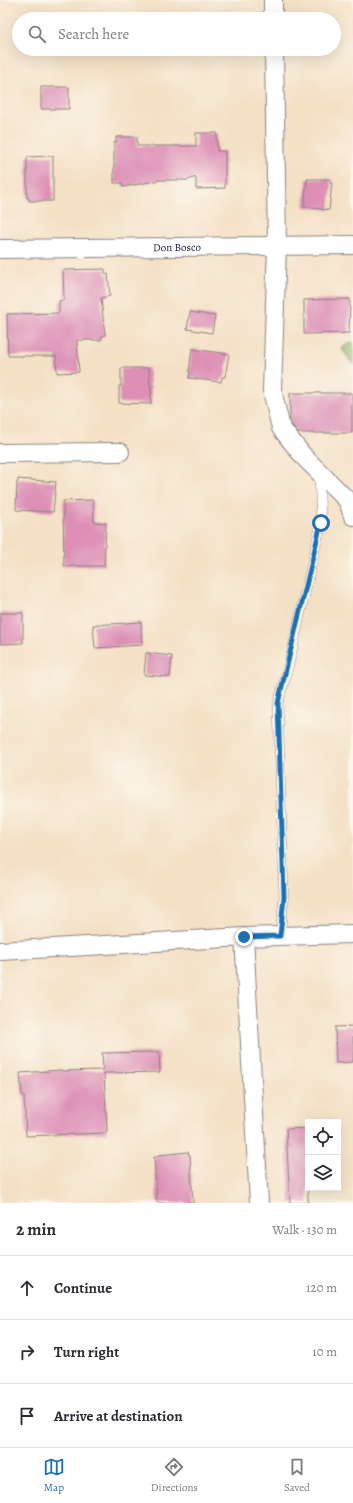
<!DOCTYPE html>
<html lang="en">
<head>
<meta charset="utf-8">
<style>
  :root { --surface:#fff; --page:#f7f7f7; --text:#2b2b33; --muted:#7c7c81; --line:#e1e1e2; --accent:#1f6fb2 }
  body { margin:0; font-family:Alegreya,serif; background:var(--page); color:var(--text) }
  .controls { position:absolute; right:12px; bottom:12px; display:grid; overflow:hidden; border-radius:0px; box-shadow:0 4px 16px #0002 }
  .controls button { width:36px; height:36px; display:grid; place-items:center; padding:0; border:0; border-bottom:1px solid var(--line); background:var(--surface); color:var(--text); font:20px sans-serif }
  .stop { position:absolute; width:12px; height:12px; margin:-9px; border:3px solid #1f6fb2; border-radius:50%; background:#fff }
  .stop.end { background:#1f6fb2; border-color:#fff; box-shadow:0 1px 4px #0008 }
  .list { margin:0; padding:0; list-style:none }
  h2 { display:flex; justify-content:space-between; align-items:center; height:52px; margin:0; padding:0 16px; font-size:17px }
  h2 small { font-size:13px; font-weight:400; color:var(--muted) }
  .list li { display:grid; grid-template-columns:26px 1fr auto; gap:12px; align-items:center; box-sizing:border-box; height:64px; padding:0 16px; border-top:1px solid var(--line) }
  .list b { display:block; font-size:15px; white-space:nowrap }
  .list em { font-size:13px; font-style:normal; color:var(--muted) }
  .icon { flex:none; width:22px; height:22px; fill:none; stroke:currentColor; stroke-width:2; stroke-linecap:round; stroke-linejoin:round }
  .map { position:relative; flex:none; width:353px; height:1203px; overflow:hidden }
  .search { position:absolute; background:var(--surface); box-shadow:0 4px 16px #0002; left:12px; right:12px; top:12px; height:44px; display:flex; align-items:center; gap:10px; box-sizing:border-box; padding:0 14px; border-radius:22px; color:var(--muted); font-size:15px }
  .sheet { height:244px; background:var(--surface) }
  nav { display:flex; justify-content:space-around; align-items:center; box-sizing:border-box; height:56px; border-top:1px solid var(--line); background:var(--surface); font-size:11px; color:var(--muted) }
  nav a { display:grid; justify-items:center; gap:2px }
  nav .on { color:var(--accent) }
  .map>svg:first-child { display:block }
</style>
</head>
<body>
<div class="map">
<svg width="353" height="1203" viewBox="0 0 353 1203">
  <rect width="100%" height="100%" fill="#fbf7ec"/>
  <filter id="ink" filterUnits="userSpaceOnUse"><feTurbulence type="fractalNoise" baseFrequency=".025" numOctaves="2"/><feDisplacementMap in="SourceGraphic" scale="8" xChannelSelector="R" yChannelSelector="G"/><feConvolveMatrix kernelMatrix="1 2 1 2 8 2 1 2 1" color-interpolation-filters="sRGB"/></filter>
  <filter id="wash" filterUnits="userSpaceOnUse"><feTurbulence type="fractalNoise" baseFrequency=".012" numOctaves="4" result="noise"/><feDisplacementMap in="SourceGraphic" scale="16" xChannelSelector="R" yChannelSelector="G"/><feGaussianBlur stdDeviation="0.9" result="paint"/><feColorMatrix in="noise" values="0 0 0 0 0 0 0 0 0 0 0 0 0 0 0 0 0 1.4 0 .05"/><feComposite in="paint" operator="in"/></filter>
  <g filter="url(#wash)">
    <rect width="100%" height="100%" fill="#f4e0c5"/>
    <!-- forest -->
    <path fill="#8cab5f" stroke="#57664d" d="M352 342H353V365L341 348Z"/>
    <g id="blocks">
      <!-- building -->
      <path fill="#dd8fb6" d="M41 87H69V109H41Z
        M196 133H217V151H225V188L196 189V177L188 180H160L123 187 122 183H114V143L116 142V137H137V146H196Z
        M53 156V201H29V198H27V157Z
        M307 179H330V183H332L329 210 304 207Z
        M105 269V274H108L110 296 101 298 105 335 102 336 101 340H77L79 372 57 373 56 356H8L7 314 59 313V301L64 300 63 270Z
        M350 299 349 333 304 334V300Z
        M190 312 215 316 212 333 187 329Z
        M192 349 229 354 225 377H222L221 382 189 378 190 372H189Z
        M121 368H149L150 386H151V404L119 403V386H121Z
        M290 393H352V433H298L291 423 290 420Z
        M18 479 56 482 53 512 16 510 17 482H18Z
        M93 500 94 522 106 523 104 566H64L63 501Z
        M0 613H23V643L0 644Z
        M141 622 142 645 95 648 93 625Z
        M146 653 172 656 170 677 144 675Z
        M353 1026V1062L336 1063 335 1027Z
        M159 1052 160 1072 104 1073 107 1130 106 1133 26 1136 24 1095H22L20 1073 62 1070V1071L103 1070 102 1053Z
        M308 1128V1203H290L286 1129Z
        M188 1152 189 1155H190L193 1203H157L154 1157H158V1155Z"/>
    </g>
  </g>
  <g filter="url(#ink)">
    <use href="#blocks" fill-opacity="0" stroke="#8b8180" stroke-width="1"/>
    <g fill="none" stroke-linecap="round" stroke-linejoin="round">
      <defs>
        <path id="service" d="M280 936 284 897 278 703 287 673 321 523 319 473"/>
        <g id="minor">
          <path d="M273 0V19"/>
          <path d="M274 49 277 246 272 390 281 428 304 457 348 501 353 516"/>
          <path id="s1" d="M0 249 353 245"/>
          <path d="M0 453 120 452"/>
          <path d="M244 937 259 1203"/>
          <path d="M0 951 244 937 353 934"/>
        </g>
      </defs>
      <!-- service casing -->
      <use href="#service" stroke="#8b8180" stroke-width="10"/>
      <!-- minor casing -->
      <use href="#minor" stroke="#8b8180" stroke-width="20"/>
      <!-- service -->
      <use href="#service" stroke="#fff" stroke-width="9"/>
      <!-- minor -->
      <use href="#minor" stroke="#fff" stroke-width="18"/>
    </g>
  </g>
  <g fill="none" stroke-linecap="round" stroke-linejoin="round" filter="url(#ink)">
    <!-- route -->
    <path stroke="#1f6fb2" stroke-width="5" d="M244 937 280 936 284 897 278 703 321 523"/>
  </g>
  <g text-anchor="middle" stroke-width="3" stroke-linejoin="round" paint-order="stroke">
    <!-- street labels -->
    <g font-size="11" fill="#22223b" stroke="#fbf7ec">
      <text dy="4" stroke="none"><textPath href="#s1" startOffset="177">Don Bosco</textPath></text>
    </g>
  </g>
</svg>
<div class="controls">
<button><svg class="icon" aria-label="locate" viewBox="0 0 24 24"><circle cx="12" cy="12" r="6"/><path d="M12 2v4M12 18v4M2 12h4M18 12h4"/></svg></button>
<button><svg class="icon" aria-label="layers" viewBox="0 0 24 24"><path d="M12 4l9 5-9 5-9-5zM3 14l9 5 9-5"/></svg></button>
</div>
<div class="stop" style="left:321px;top:523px"></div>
<div class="stop end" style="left:244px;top:937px"></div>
<div class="search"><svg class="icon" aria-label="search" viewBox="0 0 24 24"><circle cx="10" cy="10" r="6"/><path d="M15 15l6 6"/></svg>Search here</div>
</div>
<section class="sheet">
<h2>2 min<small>Walk · 130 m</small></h2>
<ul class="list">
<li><svg class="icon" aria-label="ahead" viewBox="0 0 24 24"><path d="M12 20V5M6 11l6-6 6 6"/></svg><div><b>Continue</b></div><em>120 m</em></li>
<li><svg class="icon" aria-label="right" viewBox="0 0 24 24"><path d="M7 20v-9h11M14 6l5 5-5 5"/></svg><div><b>Turn right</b></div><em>10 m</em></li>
<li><svg class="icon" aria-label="arrive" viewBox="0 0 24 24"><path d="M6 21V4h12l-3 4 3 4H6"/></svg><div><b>Arrive at destination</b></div></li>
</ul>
</section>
<nav>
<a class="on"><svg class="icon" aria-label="map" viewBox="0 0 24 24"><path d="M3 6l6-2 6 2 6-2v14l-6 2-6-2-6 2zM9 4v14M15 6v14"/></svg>Map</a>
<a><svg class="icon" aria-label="directions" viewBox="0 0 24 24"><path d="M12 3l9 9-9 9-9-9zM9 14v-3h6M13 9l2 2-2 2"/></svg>Directions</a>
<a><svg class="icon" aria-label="saved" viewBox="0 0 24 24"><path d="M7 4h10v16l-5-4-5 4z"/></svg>Saved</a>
</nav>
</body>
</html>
